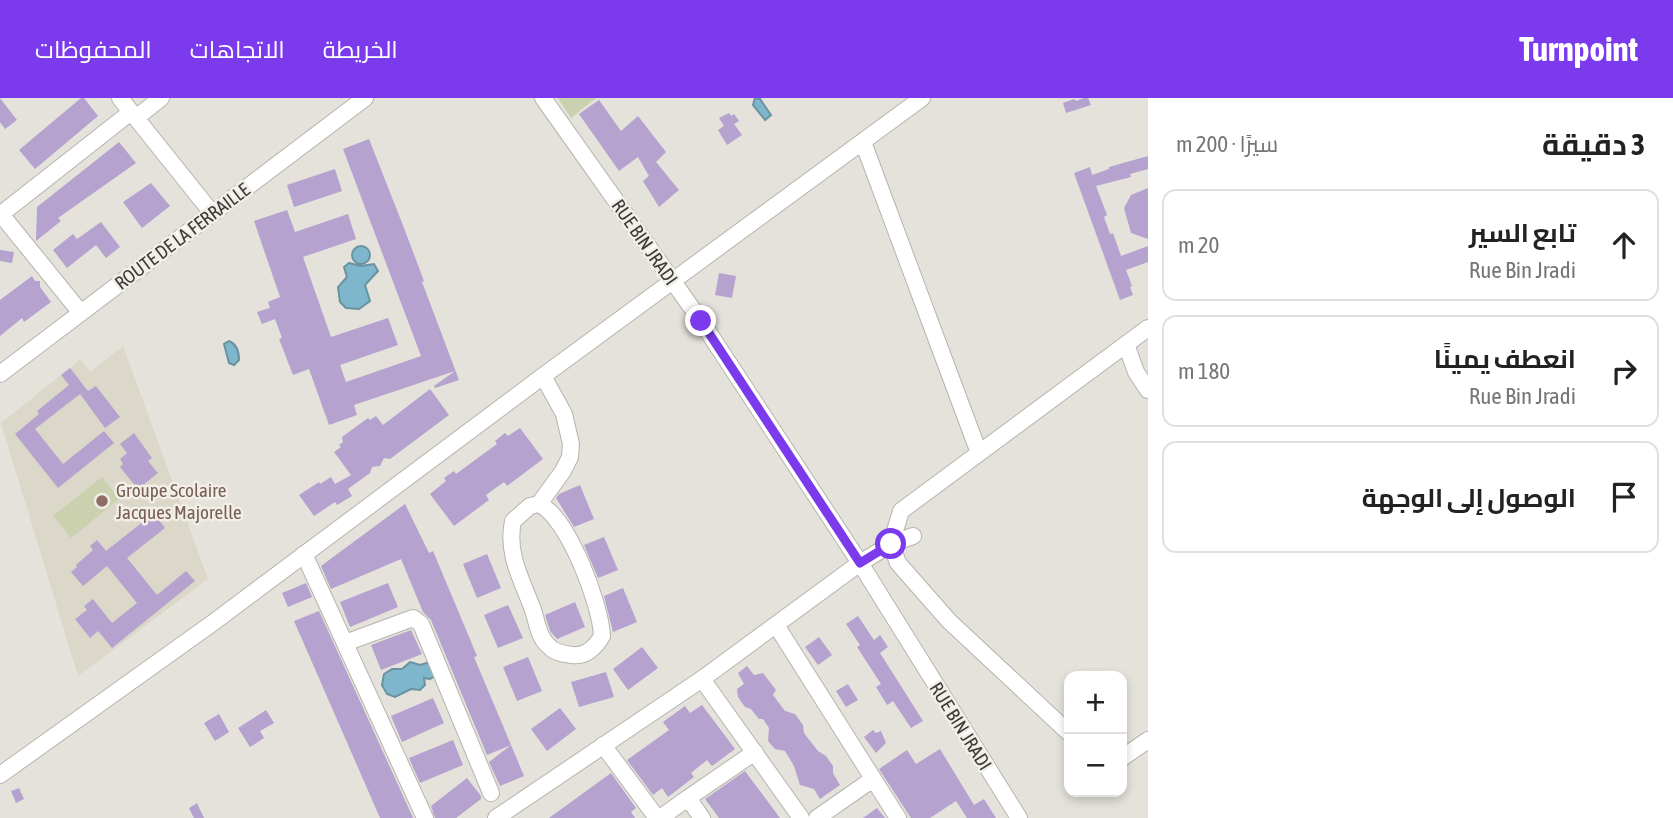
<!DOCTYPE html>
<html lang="ar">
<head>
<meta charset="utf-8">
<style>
  :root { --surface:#fff; --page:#f2f2f2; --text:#222; --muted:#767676; --line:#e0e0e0; --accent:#7c3aed }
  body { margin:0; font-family:"Asap Condensed",Cairo,sans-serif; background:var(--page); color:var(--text); direction:rtl }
  .controls { position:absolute; right:21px; bottom:21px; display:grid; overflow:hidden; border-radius:14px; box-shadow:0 4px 10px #0003 }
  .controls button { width:63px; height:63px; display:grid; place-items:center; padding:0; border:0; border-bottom:2px solid var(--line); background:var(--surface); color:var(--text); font:35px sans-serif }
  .stop { position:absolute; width:21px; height:21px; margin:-16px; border:5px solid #7c3aed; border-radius:50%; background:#fff }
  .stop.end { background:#7c3aed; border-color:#fff; box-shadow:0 2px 7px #0008 }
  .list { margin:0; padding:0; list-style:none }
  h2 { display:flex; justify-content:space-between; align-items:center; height:91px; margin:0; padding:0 28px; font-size:30px }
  h2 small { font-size:23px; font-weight:400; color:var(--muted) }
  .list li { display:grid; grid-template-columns:46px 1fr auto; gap:21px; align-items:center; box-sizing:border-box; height:112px; margin:0 14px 14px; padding:0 14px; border:2px solid var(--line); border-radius:14px }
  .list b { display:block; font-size:26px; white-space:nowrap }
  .list p { margin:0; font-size:23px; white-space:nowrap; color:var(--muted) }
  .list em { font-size:23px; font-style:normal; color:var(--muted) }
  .icon { flex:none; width:38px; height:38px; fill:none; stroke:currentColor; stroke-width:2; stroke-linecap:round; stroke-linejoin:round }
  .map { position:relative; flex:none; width:1148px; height:720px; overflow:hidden; direction:ltr }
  header { display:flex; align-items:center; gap:42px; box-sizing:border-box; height:98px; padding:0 35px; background:var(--accent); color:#fff }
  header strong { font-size:33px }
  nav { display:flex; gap:38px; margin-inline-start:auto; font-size:24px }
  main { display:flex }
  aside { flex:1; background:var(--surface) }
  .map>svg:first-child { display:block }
</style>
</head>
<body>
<header>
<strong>Turnpoint</strong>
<nav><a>الخريطة</a><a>الاتجاهات</a><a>المحفوظات</a></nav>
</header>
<main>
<aside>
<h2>3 دقيقة<small>سيرًا · 200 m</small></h2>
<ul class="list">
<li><svg class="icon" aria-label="ahead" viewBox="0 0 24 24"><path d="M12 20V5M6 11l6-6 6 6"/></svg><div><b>تابع السير</b><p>Rue Bin Jradi</p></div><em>20 m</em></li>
<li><svg class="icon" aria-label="right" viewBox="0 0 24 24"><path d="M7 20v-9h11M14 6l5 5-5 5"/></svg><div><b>انعطف يمينًا</b><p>Rue Bin Jradi</p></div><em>180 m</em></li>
<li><svg class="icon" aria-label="arrive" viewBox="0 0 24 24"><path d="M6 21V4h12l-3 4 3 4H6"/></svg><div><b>الوصول إلى الوجهة</b></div></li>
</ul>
</aside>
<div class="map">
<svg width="1148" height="720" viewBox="0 0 1148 720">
  <rect width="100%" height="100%" fill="#e4e2db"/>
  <!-- built -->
  <path fill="#dbd8c9" d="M123 248 208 481 78 578 1 325 81 261 90 274Z"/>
  <!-- green -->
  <path fill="#cbd0af" d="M558 0H596L571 20Z
    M102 379 119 401 71 440 53 418Z"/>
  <!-- water -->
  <path fill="#7eb7cc" stroke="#6a929f" stroke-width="2" d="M755 0 760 1 771 17 765 22 753 7Z
    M352 157a9 9 0 1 1 18 0a9 9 0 1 1-18 0Z
    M349 165 361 168 374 166 378 173 365 187 370 203 359 211 346 210 340 204 338 189 347 179 344 169Z
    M229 243C237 246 239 254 239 262L234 267 229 265 224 246Z
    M410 564 420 567 430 564 435 578 430 581 424 580 425 587 420 592 411 591 395 599 387 596 382 587 384 576 392 571H402Z"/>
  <!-- building -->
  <path fill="#b5a2cf" d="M0 0 17 22 5 31 0 24Z
    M81 0H84L98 18 35 71 19 52Z
    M1084 0H1088L1091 7 1066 15 1063 5 1074 1 1076 3Z
    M599 2 621 33 638 18 666 54 656 64 679 92 659 109 643 83 649 78 638 59 619 73 579 16Z
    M729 15 731 18 734 16 739 23 734 26 742 37 727 47 718 32 724 28 719 20Z
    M369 41 404 130 424 183 422 184 459 282 435 290 434 288 455 273 354 307 357 317 329 327 309 271 293 277 279 241 282 240 275 221 262 226 257 214 270 210 268 204 280 199 254 123 287 112 295 134 348 116 356 141 303 159 331 239 388 220 398 247 340 267 346 284 421 258 343 51Z
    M119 44 136 65 58 120 61 123 36 143 37 109Z
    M1148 58V71L1130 76 1131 79 1096 88 1107 117 1104 119 1110 136 1113 135 1121 158 1148 148V164L1126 172 1132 188 1130 189 1133 197 1120 202 1074 75 1090 69 1092 77 1109 71V69Z
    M335 71 342 93 294 109 287 87Z
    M151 85 170 108 142 130 123 104Z
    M1148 90V141L1131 135 1124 110 1131 97Z
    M101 124 120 149 106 160 96 147 67 170 53 152 73 136 77 141Z
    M0 152 14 154 12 165 0 163Z
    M719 175 736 178 732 200 715 197Z
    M32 178 35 183H40V189L51 204 24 224 22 220 0 238V202Z
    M70 270 88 293 96 288 120 319 105 330 80 296 35 331 63 366 104 333 114 345 58 390 15 336 39 316 37 313 69 287 61 277Z
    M430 291 449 317 390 361 384 360 380 368 372 369 370 375 348 391 352 398 337 407 335 404 314 418 299 397 319 384 320 386 331 379 335 386 351 377 334 354 341 349 339 347 343 344 342 339 368 320 370 322 376 318 383 327Z
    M520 330 543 361 507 388 504 384 486 397 489 402 454 428 430 396 446 383 444 380 454 373 456 376 497 346 495 343 505 335 508 338Z
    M134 335 152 360 148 363 158 375 138 391 120 369 123 366 120 361 127 355 120 346Z
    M580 387 594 421 574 429 556 400 559 396Z
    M405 406 429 455 433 453 477 558 474 559 511 647 487 657 431 522 423 514 401 461 331 491 321 468Z
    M154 415 165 430 127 460 157 497 186 473 195 483 112 550 98 533 90 540 75 521 87 512 84 508 93 501 112 525 137 505 107 468 83 488 71 474 77 469 76 467 93 452 90 448 97 442 106 453Z
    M604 439 618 472 598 480 584 447Z
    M487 456 501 490 477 500 463 466Z
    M306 485 312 499 288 509 282 495Z
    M388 485 398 509 350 529 340 504Z
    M623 490 637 524 613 534 604 498Z
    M575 504 585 529 557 541 550 533 545 517Z
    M508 507 523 540 498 550 484 517Z
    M319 513 409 711 413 720H380L294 523Z
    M858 518 874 542 880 537 888 549 880 555 923 623 911 630 893 603 887 607 876 589 881 586 857 549 860 547 846 526Z
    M411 532 422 556 381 572 371 547Z
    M819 539 832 557 818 567 805 549Z
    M642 549 658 570 628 592 613 571Z
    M528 559 542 593 517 603 503 569Z
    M747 568 754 577 763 575 776 592 773 597 785 613 795 616 803 627 804 635 818 653 826 658 833 668V675L840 687 820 701 814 691 800 687 794 668 785 653 775 651 768 643 769 630 763 621H759L751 611 745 609 738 599 737 591 744 586 738 575Z
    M606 574 614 599 579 609 571 584Z
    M848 586 858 602 846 609 836 593Z
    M433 600 444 625 402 644 391 618Z
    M702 607 735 651 712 668 707 662 691 675 694 679 668 699 662 690 653 697 627 662 669 632 663 624 685 608 690 615Z
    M560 610 576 631 547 653 531 631Z
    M266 612 274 625 260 633 264 640 250 649 238 630Z
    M219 616 229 634 215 643 204 625Z
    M873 632 876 635 881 633 886 645 876 655 864 639Z
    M453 642 463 667 420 685 409 660Z
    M511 647 524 678 500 688 489 664Z
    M940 651 974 707 984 701 996 720H967L956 703 930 720H911L879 671 907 652 916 666Z
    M745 673 780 720H719L705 701Z
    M611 675 636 710 631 714 635 720H549Z
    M467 680 481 698V701L456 720H435L431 708Z
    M19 690 24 701 16 705 11 693Z
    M197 705 204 720H194L189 710Z
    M877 710 885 720H863Z"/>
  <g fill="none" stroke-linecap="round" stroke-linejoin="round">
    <defs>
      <path id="minor" d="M120 0 212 115
        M543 0 701 223 860 465 1019 720
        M136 20 161 0
        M863 44 979 355
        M0 115 81 215
        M0 117 131 14
        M1126 246 1136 274 1148 292
        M0 276 365 0
        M539 406C568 419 601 507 602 538 595 550 586 559 572 557 565 556 556 555 551 550 538 540 538 527 533 512 522 482 506 456 513 423L530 408 539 406 563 373 570 359 571 346 564 316 543 278
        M913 438 891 446 898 465 949 523 1069 635
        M304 456 425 720
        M776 527 898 720
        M345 545 413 520 421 526 491 695
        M702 581 801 720
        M603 647 657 720
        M1122 660 1148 642
        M0 677 214 524 543 278 922 0
        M688 700 755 654
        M496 720 702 581 860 465 891 446 901 413 1148 230
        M660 720 688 700 702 720
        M817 720 873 681"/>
    </defs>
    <!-- minor casing -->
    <use href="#minor" stroke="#b5b4ad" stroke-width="18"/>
    <!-- minor -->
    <use href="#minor" stroke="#fff" stroke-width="16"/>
  </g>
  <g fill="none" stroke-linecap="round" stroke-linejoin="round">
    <!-- route -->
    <path stroke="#7c3aed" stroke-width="9" d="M701 223 860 465 891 446"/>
  </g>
  <!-- markers -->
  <circle fill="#8d6e63" stroke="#f1efe8" stroke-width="2.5" cx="102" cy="403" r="7"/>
  <g text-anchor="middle" stroke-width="5" stroke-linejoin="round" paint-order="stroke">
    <!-- street labels -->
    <g font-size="19" fill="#3b3a37" stroke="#f1efe8">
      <text transform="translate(182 138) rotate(-37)" y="7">ROUTE DE LA FERRAILLE</text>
      <text transform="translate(645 144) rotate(55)" y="7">RUE BIN JRADI</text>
      <text transform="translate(961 628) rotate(58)" y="7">RUE BIN JRADI</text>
    </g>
    <!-- education labels -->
    <g font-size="19" fill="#785e54" stroke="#f1efe8" text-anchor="start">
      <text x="116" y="399">Groupe Scolaire<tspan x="116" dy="22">Jacques Majorelle</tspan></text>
    </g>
  </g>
</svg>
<div class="controls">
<button>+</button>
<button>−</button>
</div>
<div class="stop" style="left:891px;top:446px"></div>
<div class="stop end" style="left:701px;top:223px"></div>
</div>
</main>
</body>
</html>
